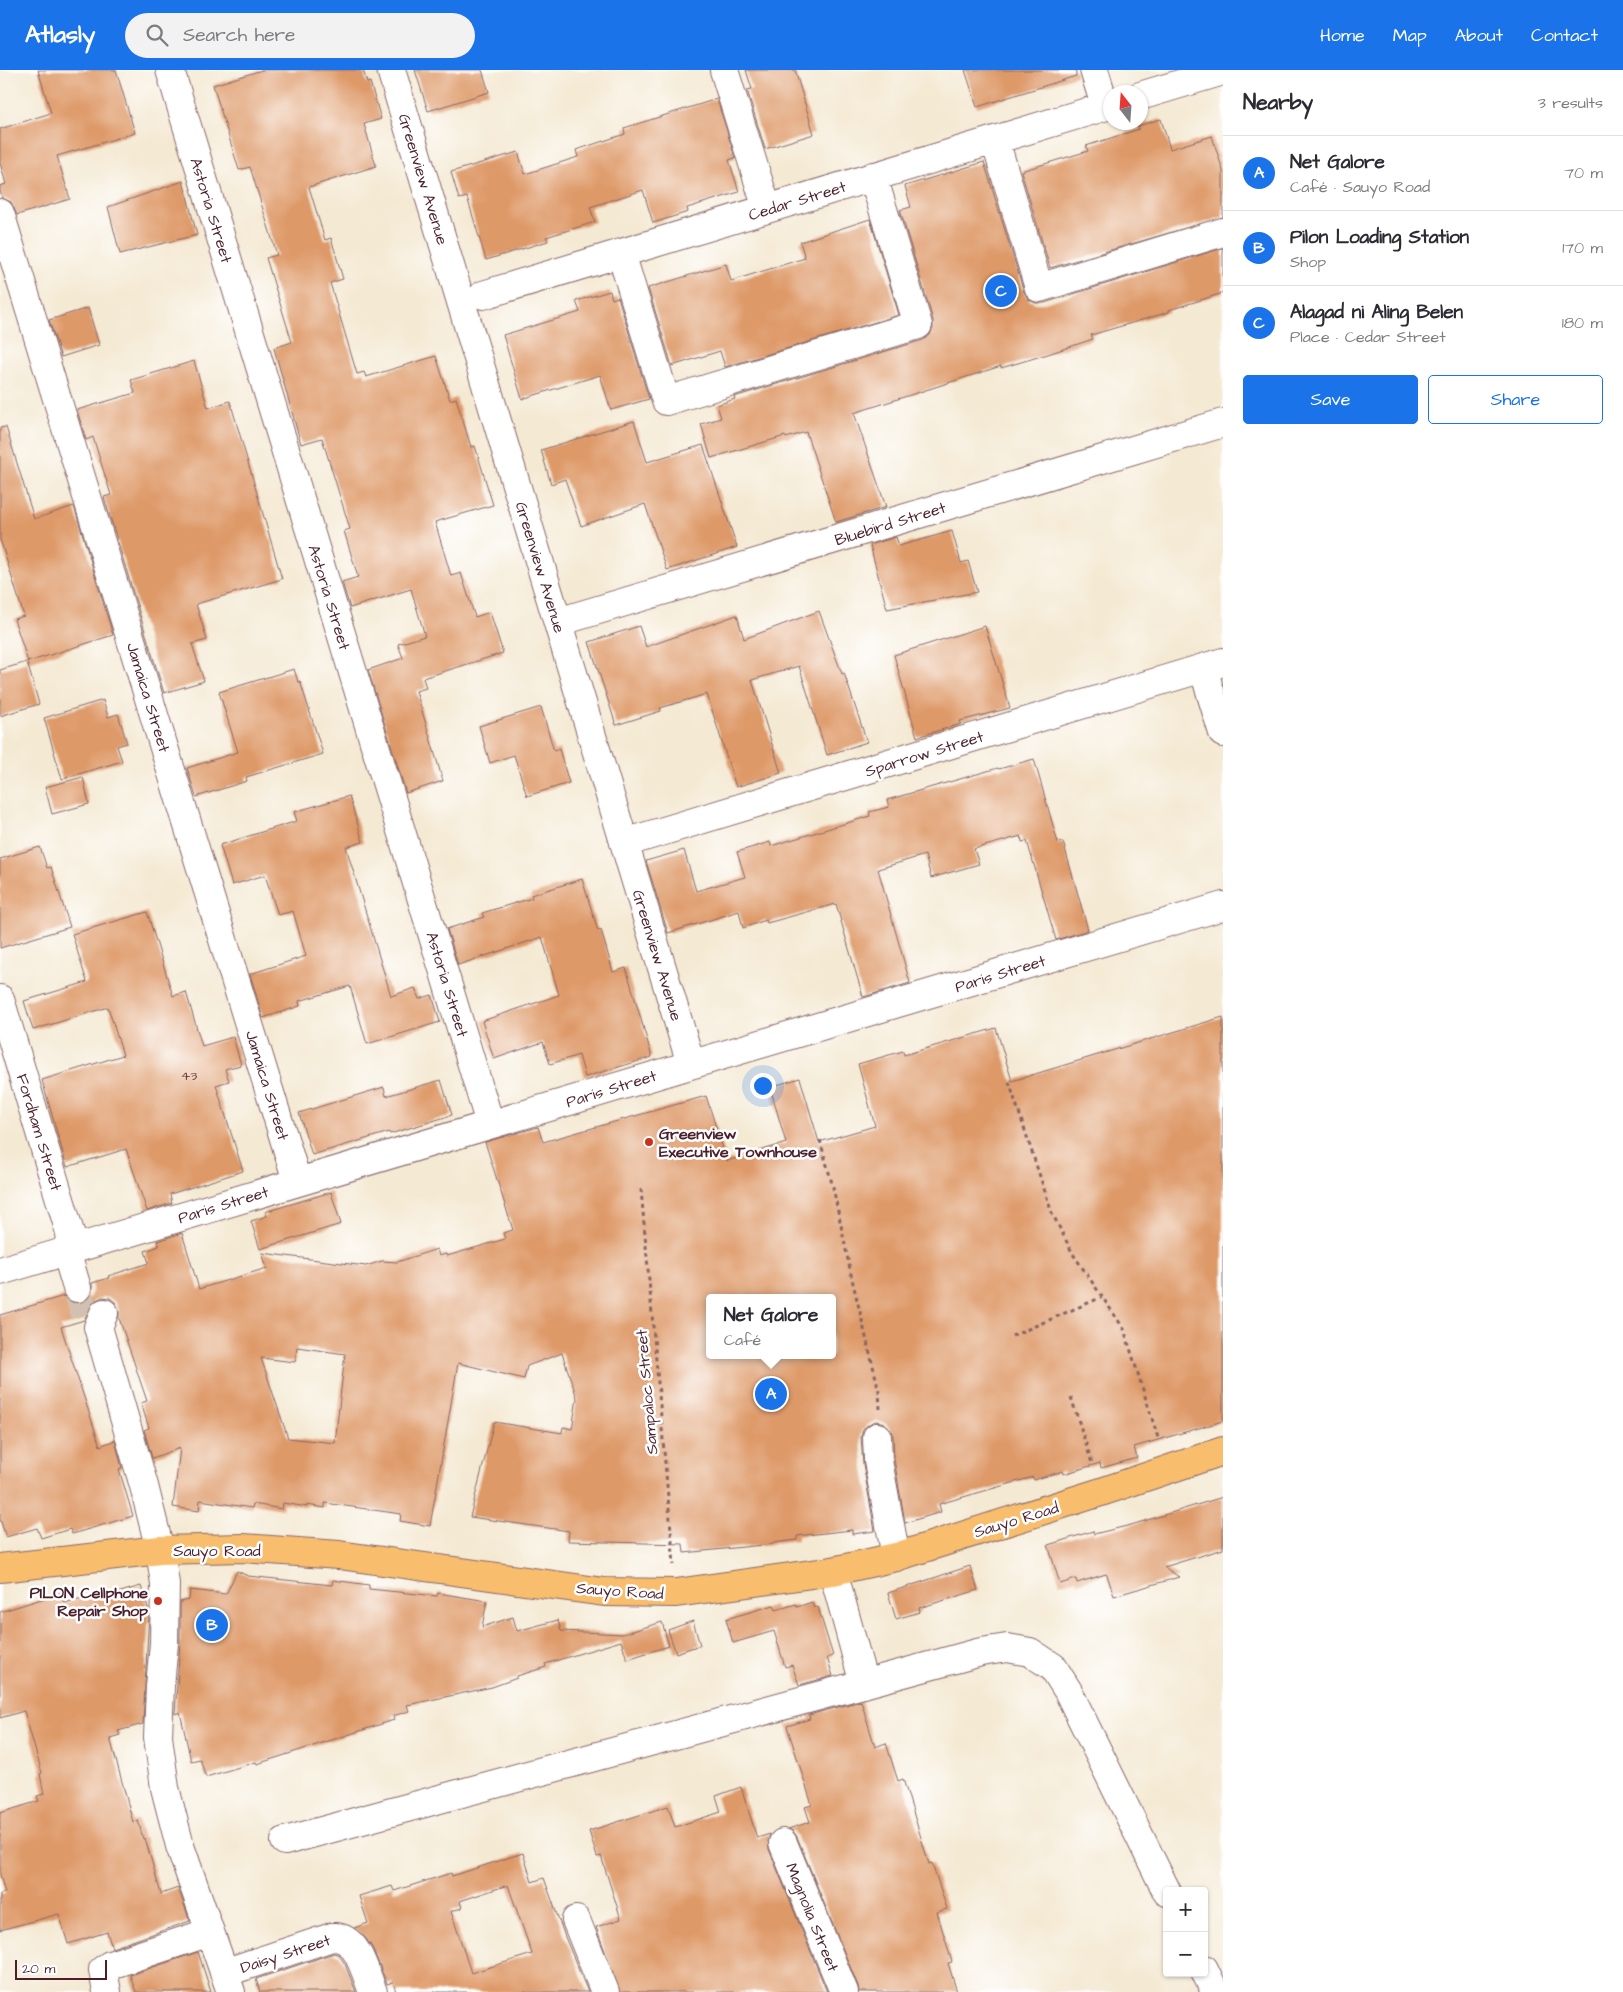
<!DOCTYPE html>
<html lang="en">
<head>
<meta charset="utf-8">
<style>
  :root { --surface:#fff; --page:#f2f2f3; --text:#2b2b33; --muted:#7c7c81; --line:#e1e1e2; --accent:#1a73e8 }
  body { margin:0; font-family:"Architects Daughter",sans-serif; background:var(--page); color:var(--text) }
  .controls { position:absolute; right:15px; bottom:15px; display:grid; overflow:hidden; border-radius:5px; box-shadow:0 1px 4px #0004 }
  .controls button { width:45px; height:45px; display:grid; place-items:center; padding:0; border:0; border-bottom:1px solid var(--line); background:var(--surface); color:var(--text); font:25px sans-serif }
  .compass { position:absolute; left:1103px; top:15px; width:45px; height:45px; border-radius:50%; background:var(--surface); box-shadow:0 1px 4px #0004; rotate:343deg }
  .scale { position:absolute; left:15px; bottom:12px; width:92px; box-sizing:border-box; padding-left:5px; border:2px solid #4a1f2b; border-top:0; font-size:14px; line-height:18px; white-space:nowrap; color:#4a1f2b; -webkit-text-stroke:4px #fff; paint-order:stroke }
  .you { position:absolute; left:762px; top:1015px; width:18px; height:18px; margin:-12px; border:4px solid #fff; border-radius:50%; background:#1a73e8; box-shadow:0 0 0 8px #1a73e833 }
  .badge { display:grid; place-items:center; width:32px; height:32px; border-radius:50%; background:var(--accent); color:#fff; font-size:16px; font-weight:700 }
  .pin { position:absolute; translate:-50% -50%; border:2px solid #fff; box-shadow:0 1px 5px #0006 }
  .popup { position:absolute; left:706px; top:1224px; width:130px; height:65px; box-sizing:border-box; display:grid; place-content:center; border-radius:5px; background:var(--surface); filter:drop-shadow(0 1px 4px #0005); font-size:16px; white-space:nowrap; color:var(--muted) }
  .popup b { font-size:19px; color:var(--text) }
  .popup::after { content:''; position:absolute; left:50%; top:100%; margin-left:-10px; border:10px solid transparent; border-top-color:var(--surface) }
  .list { margin:0; padding:0; list-style:none }
  h2 { display:flex; justify-content:space-between; align-items:center; height:65px; margin:0; padding:0 20px; font-size:21px }
  h2 small { font-size:16px; font-weight:400; color:var(--muted) }
  .list li { display:grid; grid-template-columns:32px 1fr auto; gap:15px; align-items:center; box-sizing:border-box; height:75px; padding:0 20px; border-top:1px solid var(--line) }
  .list b { display:block; font-size:19px; white-space:nowrap }
  .list p { margin:0; font-size:16px; white-space:nowrap; color:var(--muted) }
  .list em { font-size:16px; font-style:normal; color:var(--muted) }
  .actions { display:flex; gap:10px; padding:15px 20px }
  .actions a { flex:1; padding:11px 0; border:1px solid var(--accent); border-radius:5px; text-align:center; font-size:18px; color:var(--accent) }
  .actions .main { background:var(--accent); color:#fff }
  .icon { flex:none; width:28px; height:28px; fill:none; stroke:currentColor; stroke-width:2; stroke-linecap:round; stroke-linejoin:round }
  .map { position:relative; flex:none; width:1223px; height:1922px; overflow:hidden }
  header { display:flex; align-items:center; gap:30px; box-sizing:border-box; height:70px; padding:0 25px; background:var(--accent); color:#fff }
  header strong { font-size:24px }
  nav { display:flex; gap:28px; margin-inline-start:auto; font-size:18px }
  .search { width:350px; height:45px; background:var(--page); display:flex; align-items:center; gap:12px; box-sizing:border-box; padding:0 18px; border-radius:28px; color:var(--muted); font-size:19px }
  main { display:flex }
  aside { flex:1; background:var(--surface) }
  .map>svg:first-child { display:block }
</style>
</head>
<body>
<header>
<strong>Atlasly</strong>
<div class="search"><svg class="icon" aria-label="search" viewBox="0 0 24 24"><circle cx="10" cy="10" r="6"/><path d="M15 15l6 6"/></svg>Search here</div>
<nav><a>Home</a><a>Map</a><a>About</a><a>Contact</a></nav>
</header>
<main>
<div class="map">
<svg width="1223" height="1922" viewBox="0 0 1223 1922">
  <rect width="100%" height="100%" fill="#fff"/>
  <filter id="ink" filterUnits="userSpaceOnUse"><feTurbulence type="fractalNoise" baseFrequency=".02" numOctaves="2"/><feDisplacementMap in="SourceGraphic" scale="10" xChannelSelector="R" yChannelSelector="G"/><feConvolveMatrix kernelMatrix="1 2 1 2 8 2 1 2 1" color-interpolation-filters="sRGB"/></filter>
  <filter id="wash" filterUnits="userSpaceOnUse"><feTurbulence type="fractalNoise" baseFrequency=".0096" numOctaves="4" result="noise"/><feDisplacementMap in="SourceGraphic" scale="20" xChannelSelector="R" yChannelSelector="G"/><feGaussianBlur stdDeviation="1.12" result="paint"/><feColorMatrix in="noise" values="0 0 0 0 0 0 0 0 0 0 0 0 0 0 0 0 0 1.4 0 .05"/><feComposite in="paint" operator="in"/></filter>
  <g filter="url(#wash)">
    <rect width="100%" height="100%" fill="#f4e9d3"/>
    <g id="blocks">
      <!-- building -->
      <path fill="#de9968" fill-rule="evenodd" d="M38 0H116L135 63 57 86 70 129 17 145 11 132 2 128 0 120V116L6 114 0 93V59L51 43Z
        M262 0H363L367 13 370 12 381 49 364 54 376 96 309 117 325 170 331 168 343 209 330 213 357 304 364 302 366 307 436 286 450 330 456 328 471 377 475 376 493 435 435 452 451 506 461 503 475 547 490 542 503 583 423 608 426 618 416 621 443 711 406 723 368 600 403 588 398 574 425 566 411 519 350 538 342 512 358 507 344 461 350 459 322 368 301 374 274 278 292 272 266 188 277 185 250 97 239 100 213 15Z
        M415 0H482L489 22 428 41Z
        M746 0H795L814 64 765 79 747 20 752 19Z
        M965 0H1076V6L977 37Z
        M717 29 735 88 729 90 739 122 687 138 688 142 653 153 643 120 590 137 595 152 546 167 548 171 486 190 467 127 459 129 451 102 518 82 525 104 578 87 576 80 625 64 624 58Z
        M1161 49 1170 79 1212 66 1223 101V147L1050 198 1021 101 1088 81 1086 76 1139 59 1138 56Z
        M984 92 1024 222 1029 230 1036 233H1044L1223 178V223L1169 240V242L1091 265 1093 269 1048 284 1001 298V296L854 343 886 437 836 452 806 362 786 368 785 366 711 388 701 354 721 348 717 335 735 329 734 327 923 270 930 265 933 258V250L900 140 911 137 905 116Z
        M183 111 197 165 120 184 108 137Z
        M870 149 899 245 725 297 720 281 672 296 648 218 726 194 731 211 805 188 800 172Z
        M610 221 612 229 618 227 649 329 611 340 600 305 522 329 503 265 580 242 576 231Z
        M88 238 99 275 61 287 49 250Z
        M194 291 208 338 230 331 282 509 196 534 207 570 192 574 204 611 164 623 104 427 111 425 93 367 86 370 77 340 135 323 131 310Z
        M634 351 647 392 703 375 737 477 667 500 645 434 581 456 565 409 551 414 541 380Z
        M6 357 34 449 74 436 113 565 28 592 14 549 24 546 0 469V358Z
        M952 461 961 493 968 491 977 522 887 539 870 475 896 467 899 476Z
        M819 541 842 604 844 603 867 672 827 685 799 596 752 610 781 703 736 717 707 624 660 638 661 641 616 655 589 572 639 556 646 577 737 545 744 569Z
        M985 556 1010 638 960 651 961 654 917 667 894 585Z
        M27 592 39 634 0 646V600Z
        M294 599 298 612 300 611 323 684 246 707 247 711 196 727 187 698 238 682 219 622Z
        M103 630 108 647 118 644 127 673 117 676 122 691 62 709 44 648Z
        M541 637 554 681 559 679 569 713 527 726 514 685 490 693 479 656Z
        M1034 689 1058 773 1063 772 1088 860 1056 870 1027 771 1022 772 1021 766 974 779 979 794 931 808 925 785 878 799 910 913 863 927 836 834 767 853 766 850 743 858 739 841 668 863 646 791 684 780 696 821 745 807 737 782 770 772 771 776 870 746 869 742 889 737 887 730 998 698 999 699Z
        M83 707 89 734 52 744 45 717Z
        M349 726 363 772 346 777 391 926 415 918 419 929 432 925 440 952 367 974 350 916 299 931 300 936 263 948 250 904 306 886 293 841 278 845 265 805 232 815 220 775 297 751 294 742Z
        M40 777 47 798 51 797 70 857 0 878V789Z
        M582 809 598 861 601 860 613 902 626 898 652 987 585 1007 579 985 550 994 543 972 494 989 482 951 559 925 542 867 458 895 447 859 484 847 482 843 532 828 531 825Z
        M147 842 173 926 186 922 202 976 233 967 241 995 225 999 229 1011 216 1015 243 1101 170 1124 172 1133 147 1141 126 1079 67 1097 42 1010 123 985 108 937 33 960 24 931 87 912 72 864Z
        M1223 947V1351L1134 1377 1137 1388 1101 1398 1100 1393 1064 1404 1063 1401 1034 1410 1033 1407 939 1434 941 1442 905 1453 894 1389 893 1366 890 1359 885 1353 876 1351 869 1354 863 1359 861 1368 863 1394 875 1461 852 1464V1460L797 1466V1470L773 1473V1474L684 1483 683 1474 568 1471 569 1461 470 1447 494 1352 562 1363 563 1357 572 1359 577 1328 562 1283 527 1296 524 1309 458 1293 430 1456 400 1451 401 1444 325 1433V1438L307 1435V1437L283 1433 282 1439 253 1434 252 1438 200 1430 199 1441 173 1437 180 1378 152 1388 144 1360 149 1358 141 1333 147 1331 119 1248V1241L116 1233 110 1228 103 1227 94 1231 84 1250 61 1257 100 1376 115 1370 122 1398 119 1399 133 1446 72 1464 70 1459 41 1468 37 1458 6 1467 0 1449V1245L64 1226 73 1233H82L89 1228 92 1222V1213L109 1208 108 1206 149 1193 145 1181 159 1176 157 1171 182 1163 199 1219 267 1198 262 1183 366 1196 382 1191 397 1192 437 1179 439 1186 446 1184 447 1186 505 1169 503 1163 513 1160 485 1072 538 1057 543 1072 706 1026 727 1091 786 1073 770 1017 800 1008 819 1072 875 1056 858 994 903 981 904 985 996 958 1012 1011ZM710 1228H832V1285H710ZM297 1277 345 1284 335 1373 288 1368 261 1288 295 1292Z
        M441 1010 452 1045 390 1064 389 1062 312 1085 299 1043 384 1017 386 1026Z
        M331 1122 341 1154 260 1179 251 1151 267 1146 265 1142Z
        M1223 1427V1479L1164 1497 1179 1507 1114 1526 1107 1505 1106 1504 1077 1513 1076 1509 1060 1514 1048 1475 1093 1461 1094 1464 1131 1455Z
        M970 1496 978 1520 919 1538 920 1542 896 1549 888 1523Z
        M237 1501 248 1506 332 1515 333 1510 369 1515V1519L437 1526 438 1523 487 1531 482 1557 513 1547 517 1561 558 1550 561 1561 623 1564 662 1552 669 1576 627 1589 621 1571 545 1594 546 1597 517 1606V1608L492 1617 407 1635 409 1641 393 1646 394 1650 257 1694 256 1692 206 1707 200 1689 191 1691 180 1642 175 1644 180 1573V1532L189 1530 190 1520 226 1524Z
        M141 1516 149 1541 143 1654 118 1661 120 1665 110 1668 133 1752 138 1750 143 1769 145 1768 161 1824 178 1818 190 1851 112 1878 107 1862 68 1874 59 1844 0 1860V1824L5 1823 0 1805V1743L39 1731 37 1726 44 1724 40 1704 42 1703 24 1641 0 1648V1542L61 1523 64 1533 86 1527V1528L99 1525 100 1528Z
        M812 1532 814 1538 818 1537 833 1586 827 1588 833 1606 799 1615 792 1595 785 1597 774 1561 733 1573 726 1549 774 1535 776 1540 796 1534 797 1537Z
        M693 1551 700 1575 676 1583 668 1560Z
        M861 1631 875 1677 886 1673 898 1711 903 1709 929 1794 932 1793 947 1839 937 1842 952 1892 948 1893 957 1922H859L858 1916 797 1767 793 1761 788 1759 810 1752 805 1737 812 1735 787 1656 810 1649 809 1645Z
        M741 1717 757 1768 770 1764 768 1771 769 1779 827 1922H620L596 1857 621 1849 601 1786 597 1787 589 1761 668 1736 675 1757 721 1742 716 1726Z
        M523 1783 532 1812 544 1808 565 1867 588 1922H396L393 1912 387 1914 373 1879 366 1868 354 1858 368 1853 359 1826 392 1816 394 1821 451 1803 452 1806ZM508 1815 532 1884 471 1903 451 1841 462 1838 460 1831Z
        M198 1882 211 1922H136L130 1905Z
        M334 1883 339 1885 345 1894 356 1922H260L256 1909Z"/>
    </g>
  </g>
  <g filter="url(#ink)">
    <use href="#blocks" fill-opacity="0" stroke="#866666" stroke-width="1"/>
    <g fill="none" stroke-linecap="round" stroke-linejoin="round">
      <!-- minor-tunnel -->
      <path stroke="#d2c1b1" stroke-width="28" stroke-dasharray="28 14" stroke-linecap="butt" d="M77 1218 86 1249"/>
      <defs>
        <path id="minor" d="M170 0 490 1054
          M391 0 691 994
          M724 0 767 139
          M1094 0 1105 36
          M1140 26 1223 1
          M995 70 1039 218 1223 162
          M0 143 297 1111
          M621 183 666 331 918 255 873 106
          M483 225 1110 35
          M558 552 1223 353
          M1203 598 1223 663
          M624 773 1223 592
          M0 929 71 1166 66 1181 77 1218
          M0 1201 1223 836
          M104 1243 98 1257 144 1416 160 1480 165 1514 164 1573 160 1616 158 1667 165 1718 180 1776 231 1922
          M877 1367 878 1391 896 1487
          M833 1501 864 1614
          M285 1771 981 1582 1007 1578 1030 1582 1053 1597 1068 1621 1167 1822
          M783 1773 844 1922
          M576 1850 605 1922
          M1204 1899 1215 1922
          M224 1903 332 1867C358 1865 365 1903 373 1922
          M107 1922 103 1900 110 1895 210 1862"/>
        <path id="major" d="M0 1498 160 1480 243 1478 339 1485 604 1522 676 1523 833 1501 896 1487 1101 1422 1223 1381"/>
      </defs>
      <!-- minor casing -->
      <use href="#minor" stroke="#866666" stroke-width="30"/>
      <!-- major casing -->
      <use href="#major" stroke="#866666" stroke-width="30"/>
      <!-- path -->
      <path stroke="#866666" stroke-width="3" stroke-dasharray="4 4" stroke-linecap="butt" d="M1009 1012 1052 1143 1073 1184 1124 1259 1159 1371
        M820 1070 833 1117 852 1209 879 1321 880 1339
        M641 1119 674 1495
        M1012 1266 1102 1227
        M1071 1327 1092 1393"/>
      <!-- minor -->
      <use href="#minor" stroke="#fff" stroke-width="28"/>
      <!-- major -->
      <use href="#major" stroke="#f9be6d" stroke-width="28"/>
    </g>
  </g>
  <!-- markers -->
  <g fill="#c8321e" stroke="#fff" stroke-width="2">
    <circle cx="649" cy="1072" r="5"/>
    <circle cx="158" cy="1531" r="5"/>
  </g>
  <g text-anchor="middle" stroke-width="5" stroke-linejoin="round" paint-order="stroke">
    <!-- number labels -->
    <g font-size="14" fill="#6f3e3a">
      <text x="189" y="1010">43</text>
    </g>
    <!-- street labels -->
    <g font-size="16" fill="#4a1f2b" stroke="#fff">
      <text transform="translate(424 109) rotate(73)" y="6">Greenview Avenue</text>
      <text transform="translate(797 130) rotate(-17)" y="6">Cedar Street</text>
      <text transform="translate(212 140) rotate(73)" y="6">Astoria Street</text>
      <text transform="translate(890 453) rotate(-17)" y="6">Bluebird Street</text>
      <text transform="translate(541 497) rotate(73)" y="6">Greenview Avenue</text>
      <text transform="translate(330 527) rotate(73)" y="6">Astoria Street</text>
      <text transform="translate(149 627) rotate(73)" y="6">Jamaica Street</text>
      <text transform="translate(924 683) rotate(-17)" y="6">Sparrow Street</text>
      <text transform="translate(658 885) rotate(73)" y="6">Greenview Avenue</text>
      <text transform="translate(1000 903) rotate(-17)" y="6">Paris Street</text>
      <text transform="translate(448 914) rotate(73)" y="6">Astoria Street</text>
      <text transform="translate(268 1015) rotate(73)" y="6">Jamaica Street</text>
      <text transform="translate(611 1018) rotate(-17)" y="6">Paris Street</text>
      <text transform="translate(40 1062) rotate(73)" y="6">Fordham Street</text>
      <text transform="translate(223 1134) rotate(-17)" y="6">Paris Street</text>
      <text transform="translate(646 1322) rotate(-95)" y="6">Sampaloc Street</text>
      <text transform="translate(1016 1449) rotate(-17)" y="6">Sauyo Road</text>
      <text x="217" y="1486">Sauyo Road</text>
      <text transform="translate(620 1520) rotate(4)" y="6">Sauyo Road</text>
      <text transform="translate(813 1847) rotate(68)" y="6">Magnolia Street</text>
      <text transform="translate(285 1883) rotate(-18)" y="6">Daisy Street</text>
    </g>
    <!-- poi labels -->
    <g font-size="16" font-weight="bold" fill="#4a1f2b" stroke="#fff" text-anchor="start">
      <text x="659" y="1069">Greenview<tspan x="659" dy="18">Executive Townhouse</tspan></text>
      <text x="148" y="1528" text-anchor="end">PILON Cellphone<tspan x="148" dy="18">Repair Shop</tspan></text>
    </g>
  </g>
</svg>
<div class="controls">
<button>+</button>
<button>−</button>
</div>
<svg class="compass" viewBox="-18 -18 36 36"><path d="M0-13l5 13h-10z" fill="#e53935"/><path d="M0 13l5-13h-10z" fill="#7c7c81"/></svg>
<div class="scale">20 m</div>
<div class="you"></div>
<div class="pin badge" style="left:771px;top:1324px">A</div>
<div class="popup"><b>Net Galore</b>Café</div>
<div class="pin badge" style="left:212px;top:1555px">B</div>
<div class="pin badge" style="left:1001px;top:221px">C</div>
</div>
<aside>
<h2>Nearby<small>3 results</small></h2>
<ul class="list">
<li><span class="badge">A</span><div><b>Net Galore</b><p>Café · Sauyo Road</p></div><em>70 m</em></li>
<li><span class="badge">B</span><div><b>Pilon Loading Station</b><p>Shop</p></div><em>170 m</em></li>
<li><span class="badge">C</span><div><b>Alagad ni Aling Belen</b><p>Place · Cedar Street</p></div><em>180 m</em></li>
</ul>
<div class="actions"><a class="main">Save</a><a>Share</a></div>
</aside>
</main>
</body>
</html>
